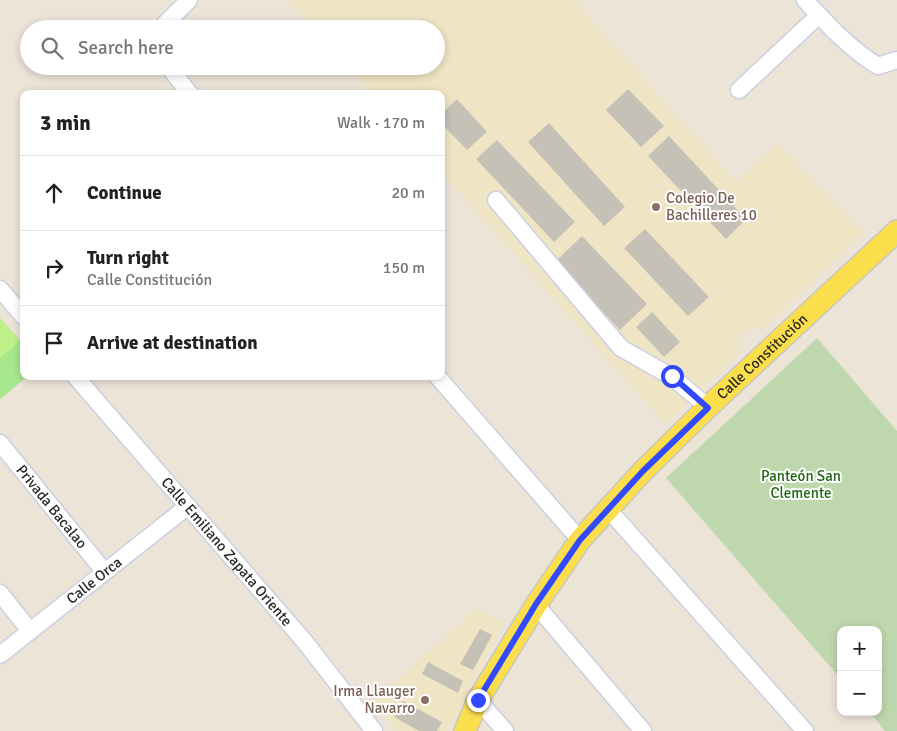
<!DOCTYPE html>
<html lang="en">
<head>
<meta charset="utf-8">
<style>
  :root { --surface:#fff; --page:#f6f6f6; --text:#202124; --muted:#757577; --line:#e0e0e0 }
  body { margin:0; font-family:Signika,sans-serif; background:var(--page); color:var(--text) }
  .controls { position:absolute; right:15px; bottom:15px; display:grid; overflow:hidden; border-radius:10px; box-shadow:0 2px 8px #0003 }
  .controls button { width:45px; height:45px; display:grid; place-items:center; padding:0; border:0; border-bottom:1px solid var(--line); background:var(--surface); color:var(--text); font:25px sans-serif }
  .stop { position:absolute; width:15px; height:15px; margin:-11px; border:4px solid #3149ff; border-radius:50%; background:#fff }
  .stop.end { background:#3149ff; border-color:#fff; box-shadow:0 1px 5px #0008 }
  .list { margin:0; padding:0; list-style:none }
  h2 { display:flex; justify-content:space-between; align-items:center; height:65px; margin:0; padding:0 20px; font-size:21px }
  h2 small { font-size:16px; font-weight:400; color:var(--muted) }
  .list li { display:grid; grid-template-columns:32px 1fr auto; gap:15px; align-items:center; box-sizing:border-box; height:75px; padding:0 20px; border-top:1px solid var(--line) }
  .list b { display:block; font-size:19px; white-space:nowrap }
  .list p { margin:0; font-size:16px; white-space:nowrap; color:var(--muted) }
  .list em { font-size:16px; font-style:normal; color:var(--muted) }
  .icon { flex:none; width:28px; height:28px; fill:none; stroke:currentColor; stroke-width:2; stroke-linecap:round; stroke-linejoin:round }
  .map { position:relative; flex:none; width:897px; height:731px; overflow:hidden }
  .search { position:absolute; background:var(--surface); box-shadow:0 2px 8px #0003; left:20px; top:20px; width:425px; height:55px; display:flex; align-items:center; gap:12px; box-sizing:border-box; padding:0 18px; border-radius:28px; color:var(--muted); font-size:19px }
  .panel { position:absolute; background:var(--surface); box-shadow:0 2px 8px #0003; left:20px; top:90px; width:425px; height:290px; border-radius:10px }
  .map>svg:first-child { display:block }
</style>
</head>
<body>
<div class="map">
<svg width="897" height="731" viewBox="0 0 897 731">
  <rect width="100%" height="100%" fill="#ece4d7"/>
  <!-- education -->
  <path fill="#efe4c4" d="M288 0H574L736 182 777 143 864 232 763 329 750 328 737 339 739 353 665 424 441 172V94H371L347 66H436V29H313Z
    M477 608 503 624 448 731H398L374 702Z"/>
  <!-- green -->
  <path fill="#a7e78e" d="M0 318 24 345V376H28L0 399Z"/>
  <!-- cemetery -->
  <path fill="#bed7ad" d="M817 338 897 431V731H885L869 712H878V630H841V679L666 478Z"/>
  <!-- pitch -->
  <path fill="#bdf089" d="M0 318 20 341 0 358Z"/>
  <!-- building -->
  <path fill="#c6c1b7" d="M628 89 664 126 641 147 606 110Z
    M457 99 487 132 467 150 441 123V114Z
    M549 123 625 207 604 226 528 142Z
    M669 136 746 219 726 239 648 156Z
    M497 140 575 222 554 242 476 159Z
    M645 229 709 297 688 316 624 248Z
    M582 236 647 304 620 330 555 262Z
    M652 312 680 342 664 357 636 327Z
    M480 629 492 635 473 670 460 664Z
    M428 662 463 681 458 693 422 674Z
    M403 701 442 722 437 731H419L394 717Z"/>
  <g fill="none" stroke-linecap="round" stroke-linejoin="round">
    <defs>
      <g id="minor">
        <path d="M805 0C827 24 851 50 878 66L897 60"/>
        <path d="M160 29 189 0"/>
        <path d="M168 66 190 94"/>
        <path d="M739 90 819 15"/>
        <path d="M496 200 621 348 672 377 708 407"/>
        <path d="M0 289 24 317"/>
        <path id="s1" d="M75 376 305 642 374 731"/>
        <path d="M437 376 580 540"/>
        <path id="s2" d="M0 443 104 571"/>
        <path d="M608 509 805 731"/>
        <path d="M0 593 30 631"/>
        <path d="M536 605 643 731"/>
        <path id="s3" d="M0 655 188 506"/>
        <path d="M478 700 505 731"/>
      </g>
      <g id="major">
        <path id="s4" d="M465 731 478 700 536 605 580 540 643 471 708 407 897 231"/>
      </g>
    </defs>
    <!-- minor casing -->
    <use href="#minor" stroke="#cccfe2" stroke-width="19"/>
    <!-- major casing -->
    <use href="#major" stroke="#c7c7c7" stroke-width="24"/>
    <!-- minor -->
    <use href="#minor" stroke="#fff" stroke-width="16"/>
    <!-- major -->
    <use href="#major" stroke="#fbde4c" stroke-width="21"/>
  </g>
  <g fill="none" stroke-linecap="round" stroke-linejoin="round">
    <!-- route -->
    <path stroke="#3149ff" stroke-width="6" d="M478 700 536 604 580 540 643 471 708 408 672 376"/>
  </g>
  <!-- markers -->
  <g fill="#8d6e63" stroke="#fff" stroke-width="2">
    <circle cx="656" cy="207" r="5"/>
    <circle cx="425" cy="700" r="5"/>
  </g>
  <g text-anchor="middle" stroke-width="4" stroke-linejoin="round" paint-order="stroke">
    <!-- education labels -->
    <g font-size="15" fill="#785e54" stroke="#fff" text-anchor="start">
      <text x="666" y="203">Colegio De<tspan x="666" dy="17">Bachilleres 10</tspan></text>
      <text x="415" y="696" text-anchor="end">Irma Llauger<tspan x="415" dy="17">Navarro</tspan></text>
    </g>
    <!-- street labels -->
    <g font-size="15" fill="#272727" stroke="#fff">
      <text dy="5" stroke="none"><textPath href="#s4" startOffset="482">Calle Constitución</textPath></text>
      <text dy="5" stroke="none"><textPath href="#s2" startOffset="82">Privada Bacalao</textPath></text>
      <text dy="5" stroke="none"><textPath href="#s1" startOffset="232">Calle Emiliano Zapata Oriente</textPath></text>
      <text dy="5" stroke="none"><textPath href="#s3" startOffset="120">Calle Orca</textPath></text>
    </g>
    <!-- park labels -->
    <g font-size="15" fill="#1f6813" stroke="#fff">
      <text x="801" y="481">Panteón San<tspan x="801" dy="17">Clemente</tspan></text>
    </g>
  </g>
</svg>
<div class="controls">
<button>+</button>
<button>−</button>
</div>
<div class="stop" style="left:672px;top:376px"></div>
<div class="stop end" style="left:478px;top:700px"></div>
<div class="search"><svg class="icon" aria-label="search" viewBox="0 0 24 24"><circle cx="10" cy="10" r="6"/><path d="M15 15l6 6"/></svg>Search here</div>
<section class="panel">
<h2>3 min<small>Walk · 170 m</small></h2>
<ul class="list">
<li><svg class="icon" aria-label="ahead" viewBox="0 0 24 24"><path d="M12 20V5M6 11l6-6 6 6"/></svg><div><b>Continue</b></div><em>20 m</em></li>
<li><svg class="icon" aria-label="right" viewBox="0 0 24 24"><path d="M7 20v-9h11M14 6l5 5-5 5"/></svg><div><b>Turn right</b><p>Calle Constitución</p></div><em>150 m</em></li>
<li><svg class="icon" aria-label="arrive" viewBox="0 0 24 24"><path d="M6 21V4h12l-3 4 3 4H6"/></svg><div><b>Arrive at destination</b></div></li>
</ul>
</section>
</div>
</body>
</html>
